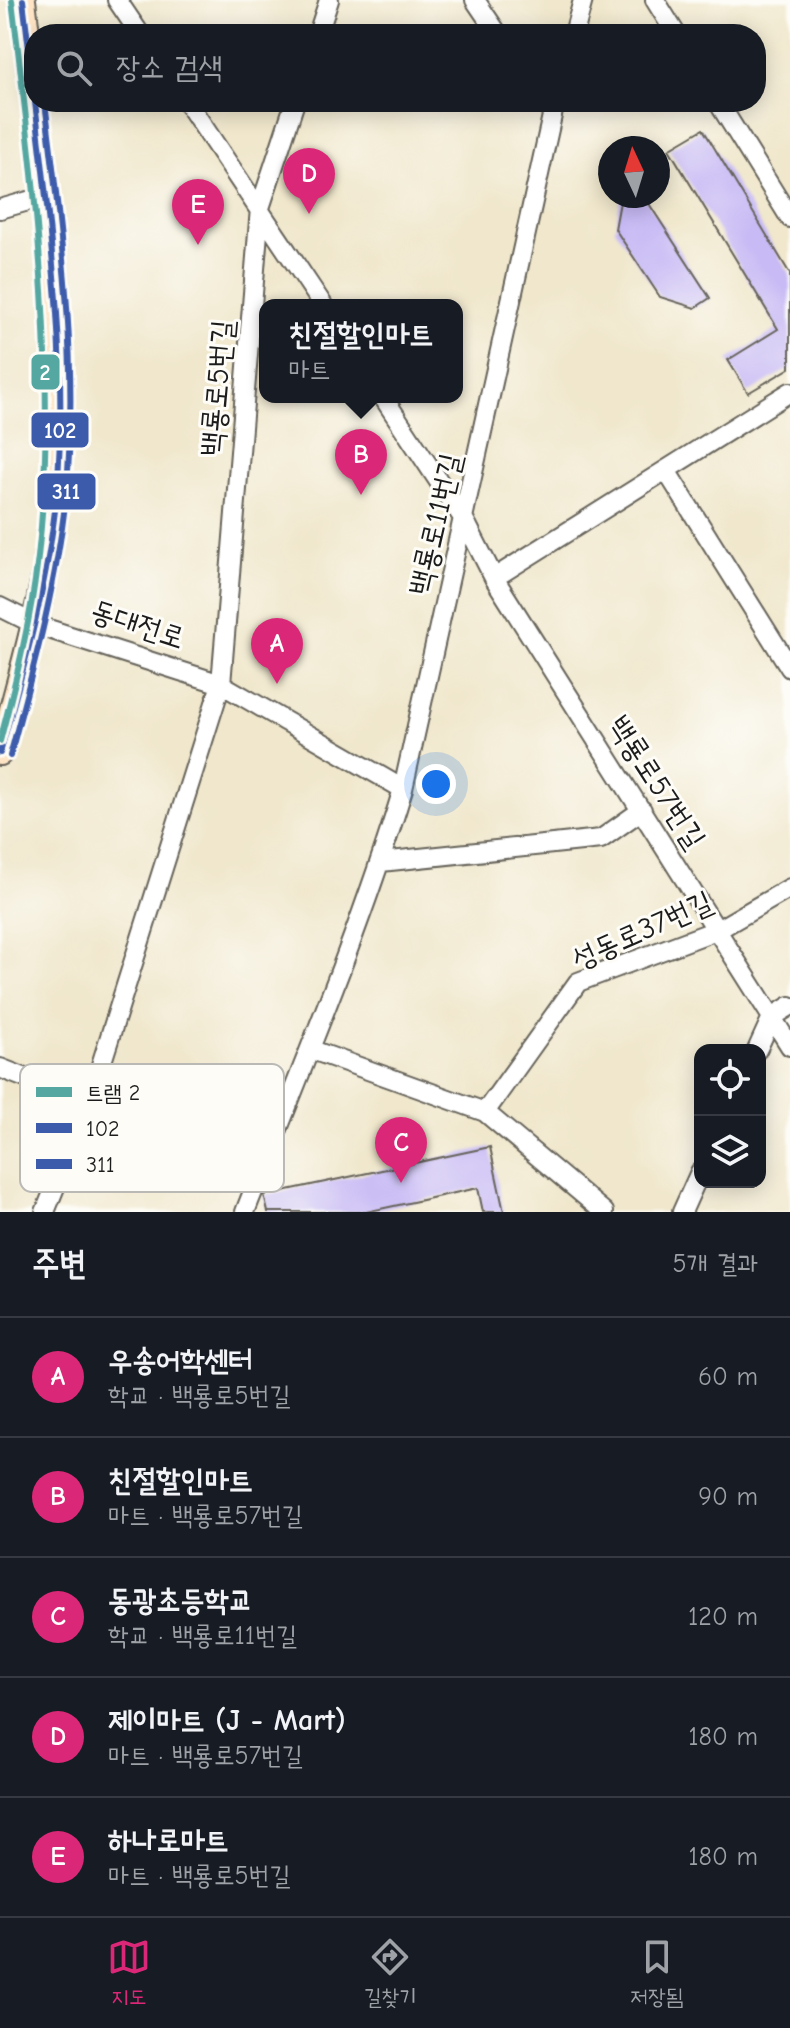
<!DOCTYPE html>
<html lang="ko">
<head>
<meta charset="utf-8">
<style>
  :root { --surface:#171b24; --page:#20242c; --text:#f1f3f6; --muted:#9ea1a6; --line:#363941; --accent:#db2777 }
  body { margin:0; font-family:"Comic Neue","Poor Story",sans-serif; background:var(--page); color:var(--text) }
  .controls { position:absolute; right:24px; bottom:24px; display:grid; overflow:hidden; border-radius:16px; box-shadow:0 4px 20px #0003 }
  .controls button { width:72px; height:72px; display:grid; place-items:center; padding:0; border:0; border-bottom:2px solid var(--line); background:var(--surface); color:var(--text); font:40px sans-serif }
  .compass { position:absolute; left:598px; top:136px; width:72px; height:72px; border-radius:50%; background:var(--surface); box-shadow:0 4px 20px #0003; rotate:356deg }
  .you { position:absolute; left:436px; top:784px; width:28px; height:28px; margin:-20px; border:6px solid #fff; border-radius:50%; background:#1a73e8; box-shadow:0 0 0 12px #1a73e833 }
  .badge { display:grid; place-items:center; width:52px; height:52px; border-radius:50%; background:var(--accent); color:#fff; font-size:26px; font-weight:700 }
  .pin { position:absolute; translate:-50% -66px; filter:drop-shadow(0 2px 4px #0008) }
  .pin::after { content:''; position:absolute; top:42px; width:28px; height:24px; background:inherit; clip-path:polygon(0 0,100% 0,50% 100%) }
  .popup { position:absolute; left:259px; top:299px; width:204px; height:104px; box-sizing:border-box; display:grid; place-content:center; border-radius:16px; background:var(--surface); filter:drop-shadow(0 2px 6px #0005); font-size:26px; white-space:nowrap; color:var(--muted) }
  .popup b { font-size:30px; color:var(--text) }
  .popup::after { content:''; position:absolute; left:50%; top:100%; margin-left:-16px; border:16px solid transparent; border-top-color:var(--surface) }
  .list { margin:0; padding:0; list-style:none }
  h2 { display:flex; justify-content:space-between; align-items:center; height:104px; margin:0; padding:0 32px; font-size:34px }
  h2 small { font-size:26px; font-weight:400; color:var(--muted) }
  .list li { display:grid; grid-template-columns:52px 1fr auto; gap:24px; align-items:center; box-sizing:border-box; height:120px; padding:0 32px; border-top:2px solid var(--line) }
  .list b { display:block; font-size:30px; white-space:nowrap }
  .list p { margin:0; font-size:26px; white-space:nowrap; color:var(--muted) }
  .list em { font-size:26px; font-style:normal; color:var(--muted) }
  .icon { flex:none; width:44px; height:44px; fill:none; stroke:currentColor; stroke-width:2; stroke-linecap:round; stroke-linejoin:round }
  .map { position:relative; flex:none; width:790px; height:1212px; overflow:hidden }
  .search { position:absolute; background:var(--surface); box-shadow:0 4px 20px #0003; left:24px; right:24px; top:24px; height:88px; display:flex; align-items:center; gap:20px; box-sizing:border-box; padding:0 28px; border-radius:32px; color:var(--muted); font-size:30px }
  .sheet { height:704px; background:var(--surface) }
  nav { display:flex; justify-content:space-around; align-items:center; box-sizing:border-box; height:112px; border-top:2px solid var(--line); background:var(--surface); font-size:22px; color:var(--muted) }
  nav a { display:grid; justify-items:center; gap:4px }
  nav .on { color:var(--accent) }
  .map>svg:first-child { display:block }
</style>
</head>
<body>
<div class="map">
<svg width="790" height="1212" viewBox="0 0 790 1212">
  <rect width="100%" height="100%" fill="#fdfcf7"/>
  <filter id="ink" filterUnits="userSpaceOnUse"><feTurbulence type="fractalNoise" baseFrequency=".0125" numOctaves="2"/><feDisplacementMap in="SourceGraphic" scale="16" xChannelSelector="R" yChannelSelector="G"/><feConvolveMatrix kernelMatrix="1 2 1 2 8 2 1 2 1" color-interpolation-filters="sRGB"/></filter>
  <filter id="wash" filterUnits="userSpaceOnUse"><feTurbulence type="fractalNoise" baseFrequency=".006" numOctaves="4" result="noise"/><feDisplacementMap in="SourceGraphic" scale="32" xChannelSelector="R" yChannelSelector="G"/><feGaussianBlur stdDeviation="1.8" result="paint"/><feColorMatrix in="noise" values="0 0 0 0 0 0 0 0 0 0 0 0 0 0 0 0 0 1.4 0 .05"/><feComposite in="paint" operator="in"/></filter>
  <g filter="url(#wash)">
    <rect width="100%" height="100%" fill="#f0e7cc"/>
    <g id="blocks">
      <!-- building -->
      <path fill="#c7baf5" d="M703 129 790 274V368L748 393 728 360 778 329 669 149Z
        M621 196H644L710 298 695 308 660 297 615 229Z
        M490 1147 504 1212H483L478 1188 366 1212H268L264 1195Z"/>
    </g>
  </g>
  <g filter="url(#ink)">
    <use href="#blocks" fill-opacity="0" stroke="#66635a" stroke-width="2"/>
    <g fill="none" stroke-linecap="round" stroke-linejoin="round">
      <defs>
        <path id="street" d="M117 0 140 34
          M475 0 498 34
          M655 0 676 34
          M318 34 329 0
          M574 34 583 0
          M187 102 323 305
          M718 102 790 218
          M0 209 46 196
          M383 397 465 521 494 578 790 1046
          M667 472 790 668
          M494 578 790 392
          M0 607 36 625 221 684 403 789
          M381 862 601 839 642 810
          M312 1050 485 1112 604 1212
          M757 1050 772 1017 790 1006
          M0 1068 261 1170
          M485 1112 578 982 719 929 790 888
          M45 1212 89 1103 221 684 260 208 295 102
          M245 1212C300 1072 359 934 403 789L555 102
          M682 1212 700 1172"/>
        <path id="secondary" d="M23 0 34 91
          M0 753C27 655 55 557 59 454 64 336 49 219 35 102"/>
      </defs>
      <!-- street casing -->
      <use href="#street" stroke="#66635a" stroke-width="22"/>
      <!-- secondary casing -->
      <use href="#secondary" stroke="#66635a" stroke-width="28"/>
      <!-- street -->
      <use href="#street" stroke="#fff" stroke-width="18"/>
      <!-- secondary -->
      <use href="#secondary" stroke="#fee4c5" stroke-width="24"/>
      <defs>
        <path id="bus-1" d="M23 0 34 91
          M0 753C24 667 49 580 57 491 68 361 50 231 35 102"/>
        <path id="bus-2" d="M13 1 24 92
          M10 756C33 670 57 584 66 495 79 364 61 232 45 102"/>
      </defs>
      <!-- bus-1 casing -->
      <use href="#bus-1" stroke="#fdfcf7" stroke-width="12"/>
      <!-- bus-2 casing -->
      <use href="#bus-2" stroke="#fdfcf7" stroke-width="12"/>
      <!-- bus-1 -->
      <use href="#bus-1" stroke="#3d5bab" stroke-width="6"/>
      <!-- bus-2 -->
      <use href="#bus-2" stroke="#3d5bab" stroke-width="6"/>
      <defs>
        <path id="tram-1" d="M0 741C16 680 31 620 38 557 59 371 34 184 12 0"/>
      </defs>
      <!-- tram-1 casing -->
      <use href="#tram-1" stroke="#fdfcf7" stroke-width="12"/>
      <!-- tram-1 -->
      <use href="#tram-1" stroke="#55a7a1" stroke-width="6"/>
    </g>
  </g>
  <g text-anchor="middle" stroke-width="6" stroke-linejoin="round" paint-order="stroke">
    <!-- street labels -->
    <g font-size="30" fill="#1c1c1c" stroke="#fdfcf7">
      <text transform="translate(217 388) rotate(-85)" y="10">백룡로5번길</text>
      <text transform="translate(435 524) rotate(-77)" y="10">백룡로11번길</text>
      <text transform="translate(138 624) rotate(18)" y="10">동대전로</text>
      <text transform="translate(657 782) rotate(57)" y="10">백룡로57번길</text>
      <text transform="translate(642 930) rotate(-24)" y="10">성동로37번길</text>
    </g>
  </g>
  <!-- legend -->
  <rect x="20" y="1064" width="264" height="128" rx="12" fill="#fdfcf7" stroke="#bab9b5" stroke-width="2"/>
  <rect x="36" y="1087" width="36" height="10" fill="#55a7a1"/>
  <rect x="36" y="1123" width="36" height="10" fill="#3d5bab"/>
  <rect x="36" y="1159" width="36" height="10" fill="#3d5bab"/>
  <g font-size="22" fill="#1c1c1c">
    <text x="86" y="1100">트램 2</text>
    <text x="86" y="1136">102</text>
    <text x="86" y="1172">311</text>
  </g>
  <g stroke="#fdfcf7" stroke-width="3">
    <rect x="30" y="353" width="31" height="38" rx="8" fill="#55a7a1"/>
    <rect x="30" y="411" width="60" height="38" rx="8" fill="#3d5bab"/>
    <rect x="36" y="472" width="61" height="39" rx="8" fill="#3d5bab"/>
  </g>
  <g font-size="22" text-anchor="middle" font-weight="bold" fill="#fff">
    <text x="45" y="380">2</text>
    <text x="60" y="438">102</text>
    <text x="66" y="499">311</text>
  </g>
</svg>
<div class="controls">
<button><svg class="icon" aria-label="locate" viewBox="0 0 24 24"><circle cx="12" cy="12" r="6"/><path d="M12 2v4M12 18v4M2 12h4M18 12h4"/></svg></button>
<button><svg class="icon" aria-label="layers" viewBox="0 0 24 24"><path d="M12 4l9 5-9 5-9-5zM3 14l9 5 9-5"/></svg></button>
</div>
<svg class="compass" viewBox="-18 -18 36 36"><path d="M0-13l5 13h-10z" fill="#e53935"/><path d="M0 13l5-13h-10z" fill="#9ea1a6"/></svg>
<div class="you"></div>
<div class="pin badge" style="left:277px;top:684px">A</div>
<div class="pin badge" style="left:361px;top:495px">B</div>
<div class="popup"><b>친절할인마트</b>마트</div>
<div class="pin badge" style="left:401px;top:1183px">C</div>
<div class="pin badge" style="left:309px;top:214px">D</div>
<div class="pin badge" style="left:198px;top:245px">E</div>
<div class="search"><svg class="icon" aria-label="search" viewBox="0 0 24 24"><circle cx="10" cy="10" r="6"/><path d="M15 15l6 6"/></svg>장소 검색</div>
</div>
<section class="sheet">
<h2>주변<small>5개 결과</small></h2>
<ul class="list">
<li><span class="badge">A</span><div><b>우송어학센터</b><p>학교 · 백룡로5번길</p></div><em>60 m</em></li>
<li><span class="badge">B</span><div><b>친절할인마트</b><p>마트 · 백룡로57번길</p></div><em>90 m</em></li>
<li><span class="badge">C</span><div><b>동광초등학교</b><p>학교 · 백룡로11번길</p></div><em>120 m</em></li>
<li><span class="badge">D</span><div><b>제이마트 (J - Mart)</b><p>마트 · 백룡로57번길</p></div><em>180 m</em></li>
<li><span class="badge">E</span><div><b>하나로마트</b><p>마트 · 백룡로5번길</p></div><em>180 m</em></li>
</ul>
</section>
<nav>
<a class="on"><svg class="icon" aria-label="map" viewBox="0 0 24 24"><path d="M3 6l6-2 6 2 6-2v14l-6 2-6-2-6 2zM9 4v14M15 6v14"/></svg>지도</a>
<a><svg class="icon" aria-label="directions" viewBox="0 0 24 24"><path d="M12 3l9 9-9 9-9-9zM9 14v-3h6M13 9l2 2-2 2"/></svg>길찾기</a>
<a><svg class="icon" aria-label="saved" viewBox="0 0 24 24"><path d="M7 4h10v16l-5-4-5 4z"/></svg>저장됨</a>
</nav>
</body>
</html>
